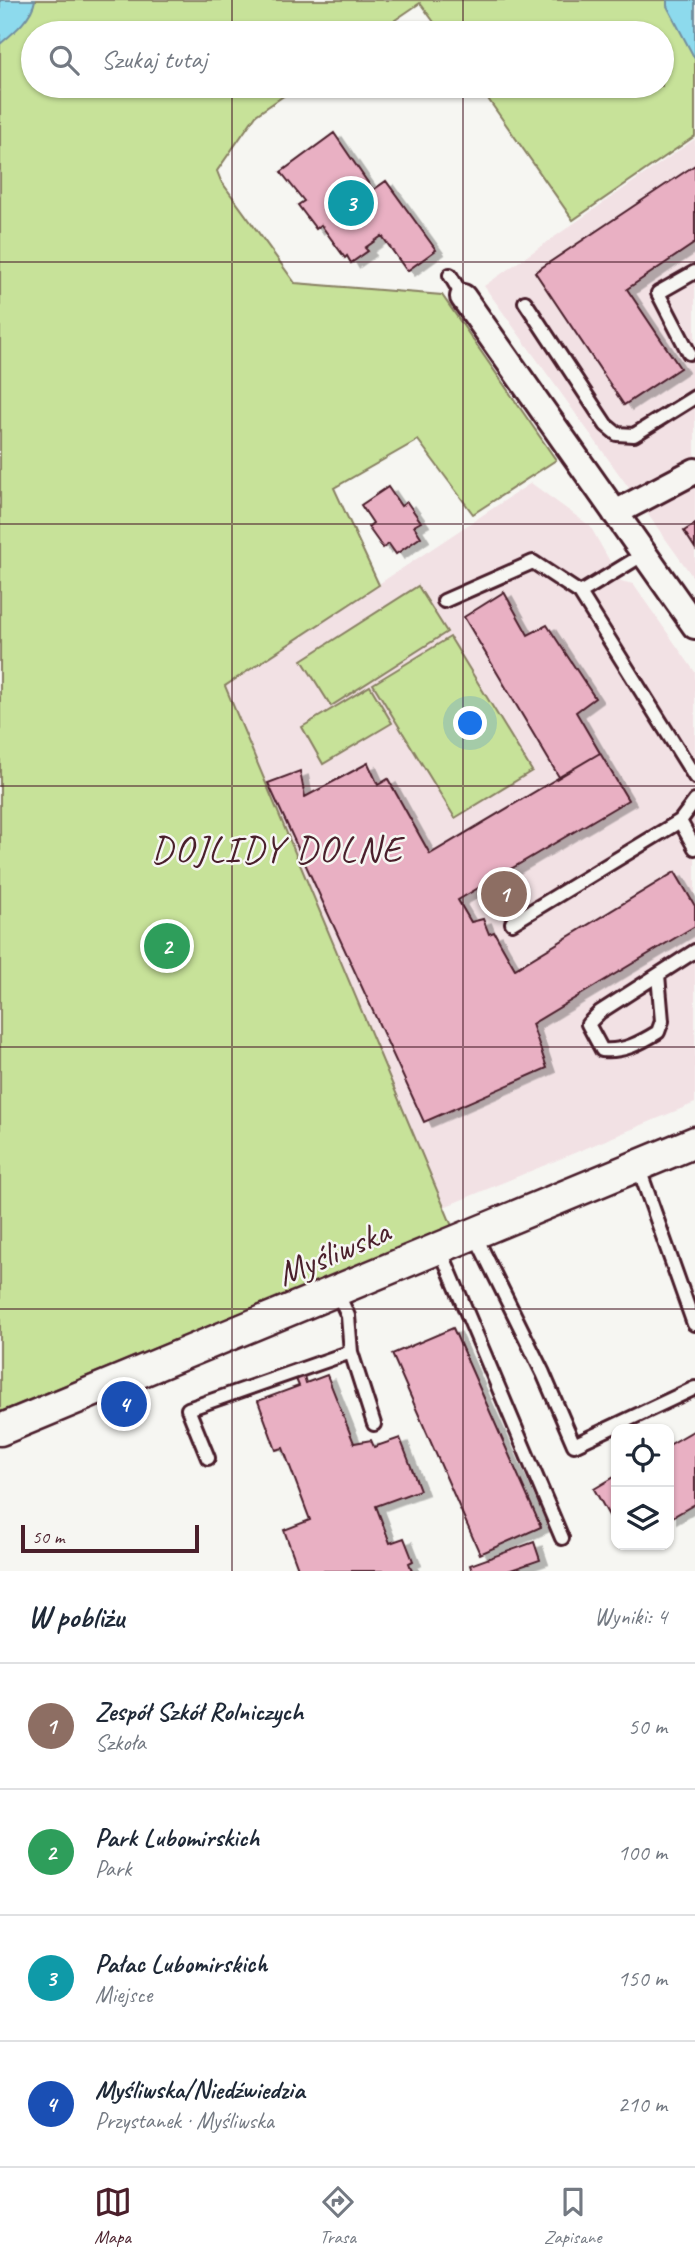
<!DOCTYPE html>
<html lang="pl">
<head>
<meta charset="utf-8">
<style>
  :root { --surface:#fff; --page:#f6f6f7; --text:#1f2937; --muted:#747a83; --line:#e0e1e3; --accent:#4a1f2b }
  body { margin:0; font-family:Caveat,sans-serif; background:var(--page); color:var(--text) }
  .controls { position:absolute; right:21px; bottom:21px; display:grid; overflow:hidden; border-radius:14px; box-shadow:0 2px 5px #0004 }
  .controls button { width:63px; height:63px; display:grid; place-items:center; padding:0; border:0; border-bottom:2px solid var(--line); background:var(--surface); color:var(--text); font:35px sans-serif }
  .scale { position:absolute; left:21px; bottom:18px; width:178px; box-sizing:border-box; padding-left:7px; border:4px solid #4a1f2b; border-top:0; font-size:19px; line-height:24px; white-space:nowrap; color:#4a1f2b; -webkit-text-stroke:5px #f6f6f2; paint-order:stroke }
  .you { position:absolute; left:471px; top:724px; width:24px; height:24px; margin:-18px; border:5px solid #fff; border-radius:50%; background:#1a73e8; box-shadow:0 0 0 10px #1a73e833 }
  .badge { display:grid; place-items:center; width:46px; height:46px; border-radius:50%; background:var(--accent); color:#fff; font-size:23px; font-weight:700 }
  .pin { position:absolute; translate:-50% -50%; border:4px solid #fff; box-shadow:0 2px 7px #0006 }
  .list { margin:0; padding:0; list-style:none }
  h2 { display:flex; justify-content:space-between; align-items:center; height:91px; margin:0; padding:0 28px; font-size:30px }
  h2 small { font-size:23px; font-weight:400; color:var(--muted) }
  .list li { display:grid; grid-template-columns:46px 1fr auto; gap:21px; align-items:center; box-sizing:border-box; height:126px; padding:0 28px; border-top:2px solid var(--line) }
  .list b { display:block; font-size:26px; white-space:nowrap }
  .list p { margin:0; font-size:23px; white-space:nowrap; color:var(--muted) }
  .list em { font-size:23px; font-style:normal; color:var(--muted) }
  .icon { flex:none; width:38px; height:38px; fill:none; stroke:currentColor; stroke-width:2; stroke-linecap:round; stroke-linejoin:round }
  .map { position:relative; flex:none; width:695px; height:1571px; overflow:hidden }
  .search { position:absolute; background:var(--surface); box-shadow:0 2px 5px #0004; left:21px; right:21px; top:21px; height:77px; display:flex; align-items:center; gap:18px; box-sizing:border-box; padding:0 24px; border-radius:38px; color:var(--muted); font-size:26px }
  .sheet { height:595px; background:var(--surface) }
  nav { display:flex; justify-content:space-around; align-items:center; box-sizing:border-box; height:98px; border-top:2px solid var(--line); background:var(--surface); font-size:19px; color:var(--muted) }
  nav a { display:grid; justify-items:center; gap:4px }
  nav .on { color:var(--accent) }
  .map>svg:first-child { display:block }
</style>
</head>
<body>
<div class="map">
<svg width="695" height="1571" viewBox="0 0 695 1571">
  <defs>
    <filter id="shadow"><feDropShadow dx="8" dy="4.5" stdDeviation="0" flood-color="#0004"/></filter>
  </defs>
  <rect width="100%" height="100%" fill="#f6f6f2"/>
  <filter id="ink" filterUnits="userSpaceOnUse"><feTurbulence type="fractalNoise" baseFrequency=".0143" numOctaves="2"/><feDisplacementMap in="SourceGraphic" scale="14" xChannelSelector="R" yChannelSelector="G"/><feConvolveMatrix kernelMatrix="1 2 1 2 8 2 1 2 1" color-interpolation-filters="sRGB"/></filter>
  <g filter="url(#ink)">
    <!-- built -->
    <path fill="#f2e1e4" d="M695 139V580L484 286Z
      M531 483 590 526 621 581 633 584 695 672V1103L444 1207 225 686Z"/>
    <!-- green -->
    <path fill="#c7e299" stroke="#888062" stroke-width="2" d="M0 0H695V136L573 220 479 86H662V33H442L420 3 376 33H33V86H298L256 115 217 171 221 181 295 283 442 295 556 460 473 514 418 440 334 488 379 585 225 686 452 1226 0 1412Z
      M418 586 447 632 331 706 302 660Z
      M450 637 532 771 455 818 373 684Z
      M370 686 392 723 323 764 302 727Z"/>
    <!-- water -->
    <path fill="#8ddaed" stroke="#728f9f" stroke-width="2" d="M0 0H35C32 18 13 33 0 44Z
      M667 0H695V59L667 6Z"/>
    <!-- building -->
    <path fill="#e9b0c3" stroke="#4a1f2b" stroke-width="2" filter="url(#shadow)" d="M334 133 373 190 386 181 436 250 407 271 382 236 365 248 368 251 351 263 347 256 345 258 321 225 316 229 298 205 304 201 281 172Z
      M695 165V243L627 289 680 368 624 405 535 272Z
      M388 487 401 506 407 502 421 522 414 526 421 537 396 554 389 544 383 548 368 527 373 523 361 505Z
      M695 524V548L684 531Z
      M504 592 528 635 547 625 595 698 576 712 600 753 559 777 464 617Z
      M600 753 628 800 458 900 471 922 483 919 489 934 494 932 515 969 675 872 695 906V926L532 1024 547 1068 424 1122 268 783 300 771 305 797 368 763 378 785 388 779 430 854Z
      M453 1328 541 1527 480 1554 392 1354Z
      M327 1375 354 1443 371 1440 374 1447 400 1438 420 1490 376 1506 390 1543 404 1538 413 1561 409 1563 412 1571H299L284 1530 310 1520 283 1448 276 1450 258 1401 299 1386 296 1379 304 1376 306 1383Z
      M695 1430V1504L669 1519V1445Z
      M616 1476V1528L594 1489Z
      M534 1542 540 1560 508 1571H472L470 1565Z"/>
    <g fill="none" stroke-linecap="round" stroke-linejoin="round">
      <defs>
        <path id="service" d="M450 275 463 297
          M525 302 606 425 617 434 634 435 695 397
          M689 353 658 293 695 272
          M580 593 644 554
          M444 601 533 562 580 593 695 777
          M680 821 695 848
          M512 923 680 821 695 801
          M658 975 662 1021 658 1032C640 1043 624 1052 602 1050L588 1024 600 1012 695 951
          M638 1166 694 1324
          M475 1235 543 1373 574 1445 695 1388
          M440 1249 562 1538
          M337 1292 348 1316 351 1352 374 1424
          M208 1458 188 1409 351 1352"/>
        <path id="minor" d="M463 297 695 626
          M615 513 695 471"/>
        <path id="tertiary" d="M0 1430 695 1142"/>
      </defs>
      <!-- service casing -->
      <use href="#service" stroke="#4a1f2b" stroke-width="18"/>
      <!-- minor casing -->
      <use href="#minor" stroke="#4a1f2b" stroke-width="30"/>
      <!-- tertiary casing -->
      <use href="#tertiary" stroke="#4a1f2b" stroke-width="35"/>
      <!-- service -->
      <use href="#service" stroke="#f6f6f2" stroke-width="12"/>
      <!-- minor -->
      <use href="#minor" stroke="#f6f6f2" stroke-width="24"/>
      <!-- tertiary -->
      <use href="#tertiary" stroke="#f6f6f2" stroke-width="30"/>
    </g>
  </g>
  <!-- grid -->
  <path fill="none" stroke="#4a1f2b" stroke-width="2" stroke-opacity="0.55" d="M232 0V33M463 0V33M232 86V1571M463 86V1571M0 262H695M0 524H695M0 786H695M0 1047H695M0 1309H695"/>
  <g text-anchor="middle" stroke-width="5" stroke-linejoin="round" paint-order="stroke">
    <!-- street labels -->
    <g font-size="35" fill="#4a1f2b" stroke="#f6f6f2">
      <text transform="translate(333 1252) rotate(-23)" y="12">Myśliwska</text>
    </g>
    <!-- neighbourhood labels -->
    <g font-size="37" letter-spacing="2" fill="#4a1f2b" stroke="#f6f6f2">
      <text x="277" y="861">DOJLIDY DOLNE</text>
    </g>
  </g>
</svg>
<div class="controls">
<button><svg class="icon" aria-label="locate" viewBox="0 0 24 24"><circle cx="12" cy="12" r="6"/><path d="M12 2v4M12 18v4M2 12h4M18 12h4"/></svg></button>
<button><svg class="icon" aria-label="layers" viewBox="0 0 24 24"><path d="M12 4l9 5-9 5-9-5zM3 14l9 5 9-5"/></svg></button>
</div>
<div class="scale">50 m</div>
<div class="you"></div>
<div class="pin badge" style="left:504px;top:894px;background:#8d6e63">1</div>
<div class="pin badge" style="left:167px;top:946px;background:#2e9e5b">2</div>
<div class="pin badge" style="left:351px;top:203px;background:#0f9aa8">3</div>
<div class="pin badge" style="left:124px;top:1404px;background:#1a4fb4">4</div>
<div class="search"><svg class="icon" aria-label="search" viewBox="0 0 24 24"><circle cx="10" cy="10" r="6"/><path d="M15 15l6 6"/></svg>Szukaj tutaj</div>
</div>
<section class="sheet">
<h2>W pobliżu<small>Wyniki: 4</small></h2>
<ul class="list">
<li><span class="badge" style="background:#8d6e63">1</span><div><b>Zespół Szkół Rolniczych</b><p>Szkoła</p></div><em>50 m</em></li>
<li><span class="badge" style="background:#2e9e5b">2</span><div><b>Park Lubomirskich</b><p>Park</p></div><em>100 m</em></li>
<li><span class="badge" style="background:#0f9aa8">3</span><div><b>Pałac Lubomirskich</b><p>Miejsce</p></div><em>150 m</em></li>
<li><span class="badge" style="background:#1a4fb4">4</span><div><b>Myśliwska/Niedźwiedzia</b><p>Przystanek · Myśliwska</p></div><em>210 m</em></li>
</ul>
</section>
<nav>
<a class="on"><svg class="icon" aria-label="map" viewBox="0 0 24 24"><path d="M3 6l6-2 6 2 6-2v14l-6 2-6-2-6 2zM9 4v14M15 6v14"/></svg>Mapa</a>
<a><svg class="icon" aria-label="directions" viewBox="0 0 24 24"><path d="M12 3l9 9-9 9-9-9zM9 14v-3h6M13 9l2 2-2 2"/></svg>Trasa</a>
<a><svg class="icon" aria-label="saved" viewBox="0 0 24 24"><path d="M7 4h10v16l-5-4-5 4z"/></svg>Zapisane</a>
</nav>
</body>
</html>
